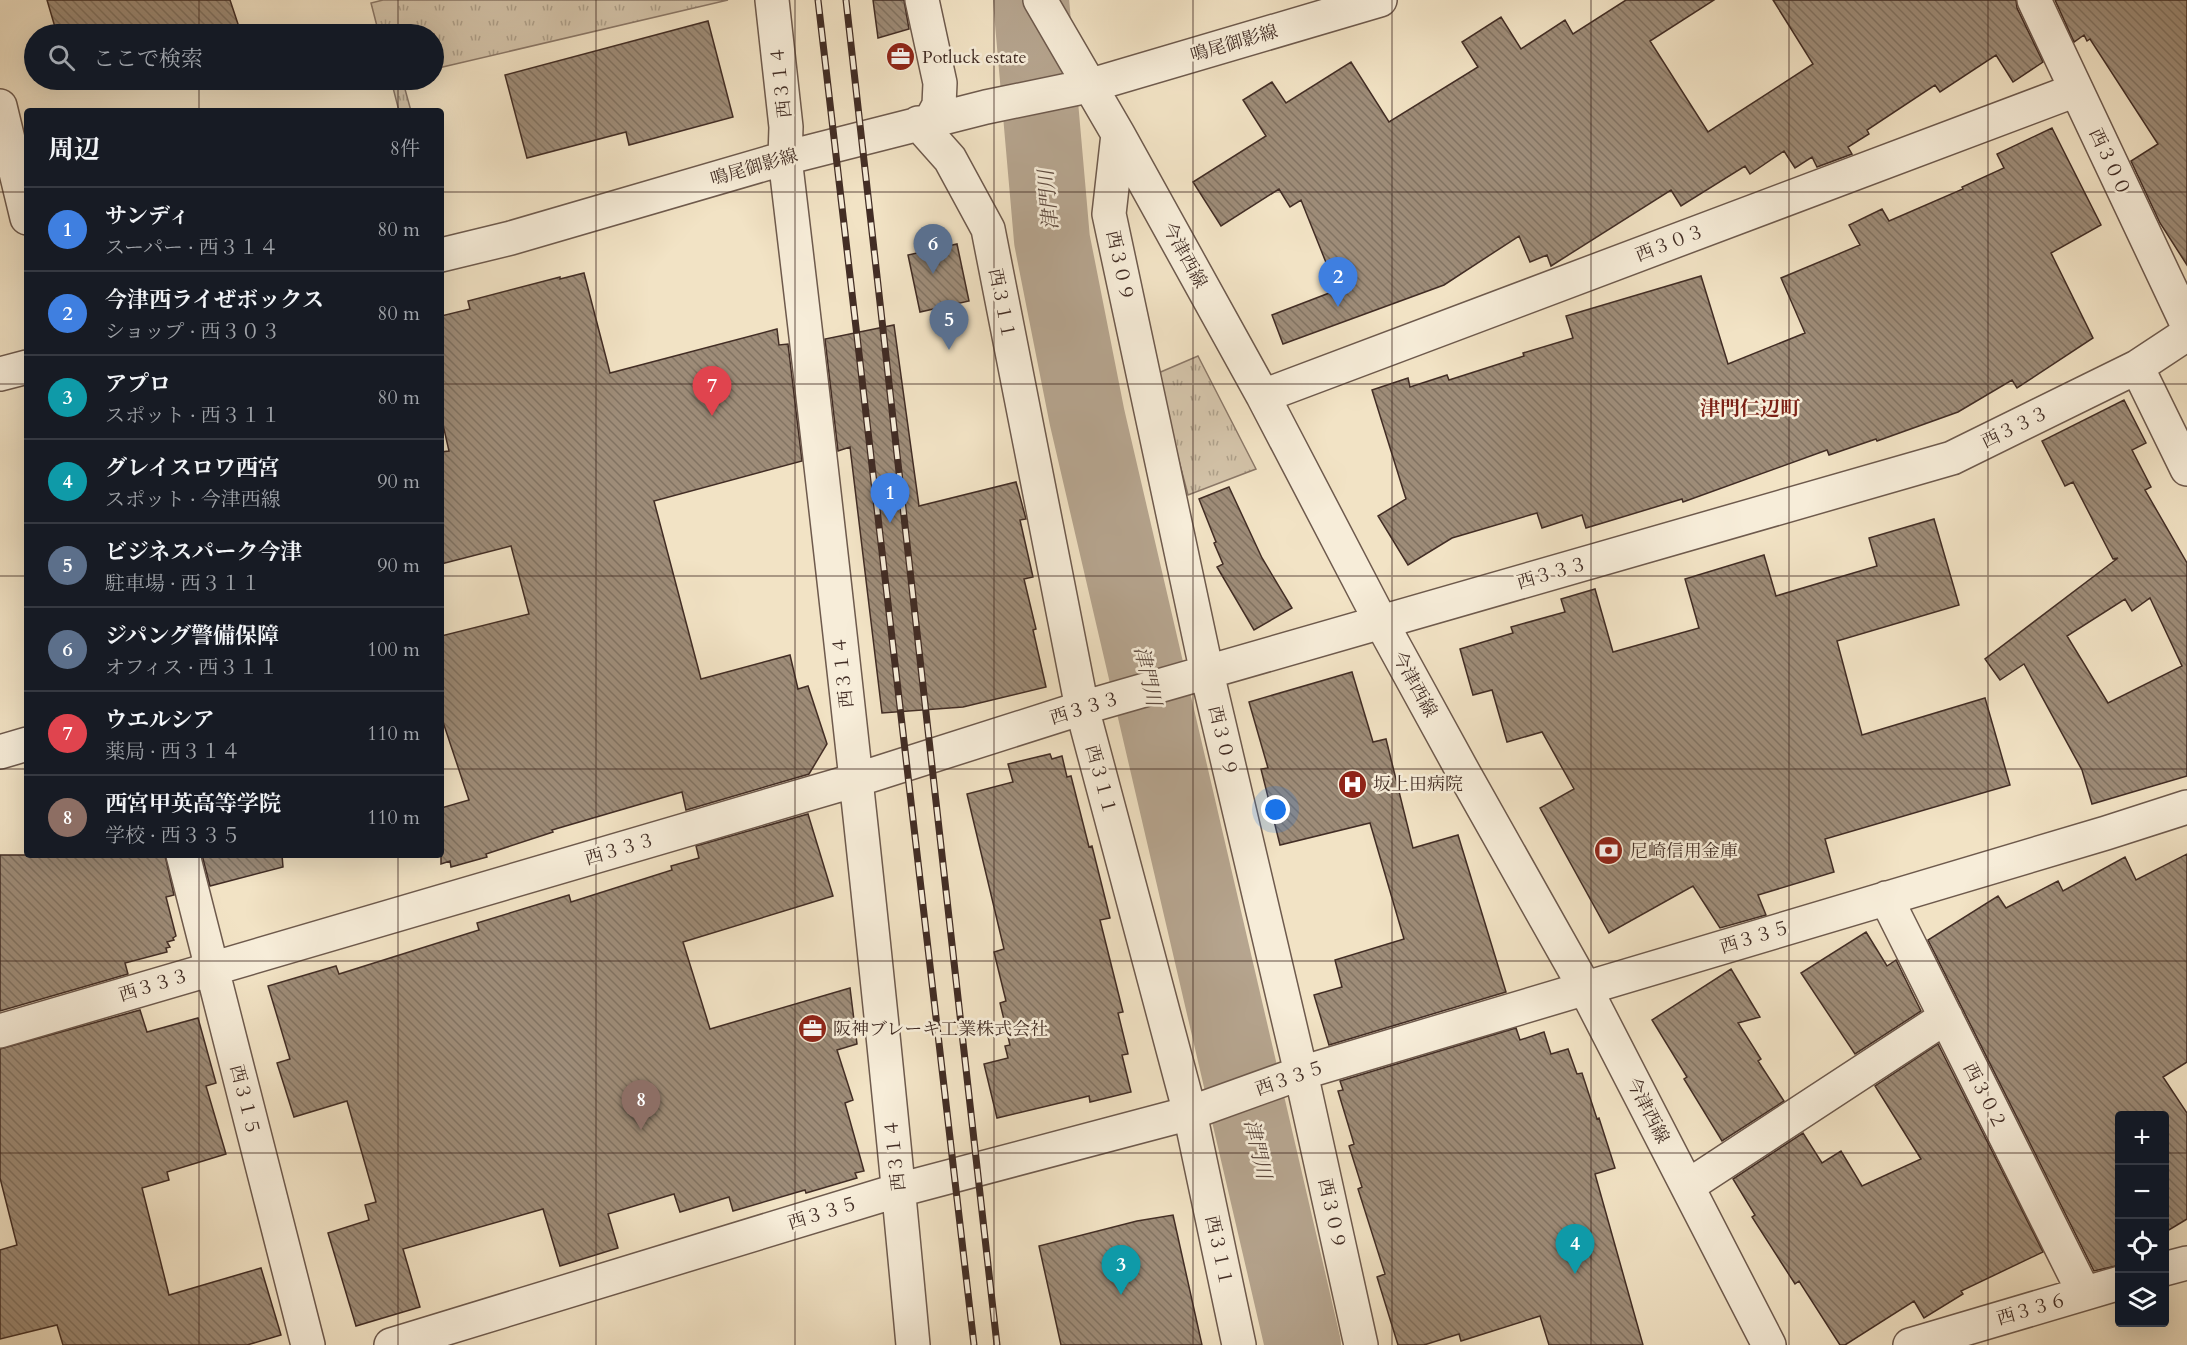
<!DOCTYPE html>
<html lang="ja">
<head>
<meta charset="utf-8">
<style>
  :root { --surface:#171b24; --page:#242831; --text:#f1f3f6; --muted:#9ea1a6; --line:#363941; --accent:#c59692 }
  body { margin:0; font-family:Cardo,"Noto Serif JP",serif; background:var(--page); color:var(--text) }
  .controls { position:absolute; right:18px; bottom:18px; display:grid; overflow:hidden; border-radius:6px; box-shadow:0 6px 24px #0002 }
  .controls button { width:54px; height:54px; display:grid; place-items:center; padding:0; border:0; border-bottom:2px solid var(--line); background:var(--surface); color:var(--text); font:30px sans-serif }
  .you { position:absolute; left:1276px; top:810px; width:21px; height:21px; margin:-15px; border:4px solid #fff; border-radius:50%; background:#1a73e8; box-shadow:0 0 0 9px #1a73e833 }
  .badge { display:grid; place-items:center; width:39px; height:39px; border-radius:50%; background:var(--accent); color:#fff; font-size:20px; font-weight:700 }
  .pin { position:absolute; translate:-50% -50px; filter:drop-shadow(0 2px 3px #0008) }
  .pin::after { content:''; position:absolute; top:32px; width:21px; height:18px; background:inherit; clip-path:polygon(0 0,100% 0,50% 100%) }
  .list { margin:0; padding:0; list-style:none }
  h2 { display:flex; justify-content:space-between; align-items:center; height:78px; margin:0; padding:0 24px; font-size:26px }
  h2 small { font-size:20px; font-weight:400; color:var(--muted) }
  .list li { display:grid; grid-template-columns:39px 1fr auto; gap:18px; align-items:center; box-sizing:border-box; height:84px; padding:0 24px; border-top:2px solid var(--line) }
  .list b { display:block; font-size:22px; white-space:nowrap }
  .list p { margin:0; font-size:20px; white-space:nowrap; color:var(--muted) }
  .list em { font-size:20px; font-style:normal; color:var(--muted) }
  .icon { flex:none; width:33px; height:33px; fill:none; stroke:currentColor; stroke-width:2; stroke-linecap:round; stroke-linejoin:round }
  .map { position:relative; flex:none; width:2187px; height:1345px; overflow:hidden }
  .search { position:absolute; background:var(--surface); box-shadow:0 6px 24px #0002; left:24px; top:24px; width:420px; height:66px; display:flex; align-items:center; gap:15px; box-sizing:border-box; padding:0 21px; border-radius:33px; color:var(--muted); font-size:22px }
  .panel { position:absolute; background:var(--surface); box-shadow:0 6px 24px #0002; left:24px; top:108px; width:420px; height:750px; border-radius:6px }
  .map>svg:first-child { display:block }
</style>
</head>
<body>
<div class="map">
<svg width="2187" height="1345" viewBox="0 0 2187 1345">
  <defs>
    <pattern id="grass-tufts" width="24" height="20" patternUnits="userSpaceOnUse" patternTransform="scale(1.5)"><rect width="24" height="20" fill="#d4c4aa"/><path d="M3 7l-1-3M5 7V3M7 7l1-3M15 17l-1-3M17 17v-4M19 17l1-3" fill="none" stroke="#aea08a"/></pattern>
    <pattern id="building-back-hatch" width="6" height="6" patternUnits="userSpaceOnUse" patternTransform="scale(1.5)"><rect width="6" height="6" fill="#9e8c78"/><path d="M-1 5l2 2M0 0l6 6M5-1l2 2" fill="none" stroke="#827362"/></pattern>
  </defs>
  <rect width="100%" height="100%" fill="#f2e3c5"/>
  <filter id="stains"><feTurbulence type="fractalNoise" baseFrequency=".00333" numOctaves="4"/><feColorMatrix values="0 0 0 0 .2 0 0 0 0 .09 0 0 0 0 .02 0 0 0 .5 -.17"/></filter>
  <radialGradient id="worn" r=".72"><stop offset=".6" stop-color="#630" stop-opacity="0"/><stop offset="1" stop-color="#630" stop-opacity=".3"/></radialGradient>
  <!-- grass -->
  <path fill="url(#grass-tufts)" stroke="#8b7868" stroke-width="1.5" d="M383 0H728L434 69V34H379L371 3Z
    M391 80H408L403 82 411 111H399Z
    M1198 356 1256 469 1188 495 1156 374Z"/>
  <g fill="none" stroke-linecap="round" stroke-linejoin="round">
    <!-- river -->
    <path stroke="#b6a58f" stroke-width="76" d="M1031 0 1052 240 1087 417 1303 1345"/>
  </g>
  <!-- building -->
  <path fill="url(#building-back-hatch)" stroke="#422d25" stroke-width="1.5" fill-rule="evenodd" d="M47 0H230L239 27 216 34H57Z
    M873 0H904L909 29 878 38Z
    M1626 0H1714L1650 41 1708 132 1813 64 1773 0H2016L2017 8 2043 62 2013 82 1996 55 1940 92 1935 85 1867 130 1869 134 1848 147 1852 154 1817 167 1812 157 1795 168 1784 151 1750 174 1745 166 1681 206 1671 190 1551 266 1547 255 1530 262 1519 236 1444 285 1283 344 1272 315 1337 290 1301 200 1290 207 1279 189 1221 226 1193 182 1266 136 1243 100 1272 82 1286 103 1351 62 1389 122 1478 67 1462 42 1501 17 1521 49 1565 20 1573 34Z
    M2055 0H2187V265L2160 223 2131 161 2158 144 2090 39 2087 41 2084 35 2074 42Z
    M708 21 733 117 629 145 626 132 527 158 505 75Z
    M2052 128 2101 225 2051 253 2093 338 2017 388 2012 380 1958 412 1877 441 1876 439 1829 455 1827 450 1683 502 1682 499 1586 528 1582 515 1542 528 1537 513 1452 538 1408 565 1378 516 1406 499 1372 390 1408 378 1410 387 1447 375 1449 380 1524 356 1523 353 1573 338 1566 316 1701 276 1728 364 1805 333 1781 278 1860 245 1849 225 1882 209 1889 221 1963 189 1962 187 2004 168 1997 154Z
    M957 244 969 301 920 312 908 255Z
    M584 273 610 373 777 329 779 345 788 344 802 461 654 501 701 679 790 655 798 689 808 686 827 744 809 774 686 810 682 792 552 830 553 832 486 854 487 857 451 867 450 861 441 864V808L469 800 441 716V636L529 614 511 546 441 564V452L449 451 441 416V316L470 309 468 301 560 277V279Z
    M894 325 919 506 1016 482 1026 519 1020 520 1033 577 1024 579 1036 629 1033 630 1046 687 963 707 882 713 850 447 838 451 825 339Z
    M2124 400 2146 443 2132 450 2151 487 2145 490 2187 563V776L2092 804 2082 770 2024 664 2000 680 1985 659 2118 558 2113 559 2073 482 2065 486 2042 441ZM2150 598 2182 666 2108 703 2067 636 2125 599 2132 611Z
    M1229 487 1262 558 1292 608 1254 630 1217 567 1223 564 1214 543 1216 542 1199 499Z
    M1934 519 1959 605 1837 641 1862 735 1985 698 2010 785 1825 839 1834 872 1758 895 1766 915 1720 928 1693 886 1609 933 1540 808 1574 789 1542 732 1507 742 1492 690 1473 695 1460 649 1513 633 1511 627 1565 612 1561 599 1595 589 1613 652 1699 628 1685 579 1764 555 1776 596 1877 566 1869 538Z
    M1352 672 1373 742 1386 739 1413 848 1458 835 1506 992 1329 1045 1314 995 1342 987 1335 960 1404 939 1370 823 1280 845 1261 769 1268 768 1249 702Z
    M1050 754 1052 759 1062 756 1067 777 1071 776 1089 847 1092 846 1110 918 1100 920 1123 1012 1118 1013 1128 1054 1122 1055 1131 1092 1090 1102 1089 1096 997 1118 984 1064 1008 1058 1005 1046 1010 1045 1000 1003 1006 1001 994 952 1004 949 967 794 1013 782 1008 764Z
    M808 814 833 896 683 942 710 1029 850 988 857 1044 837 1050 853 1100 845 1103 864 1171 855 1173 857 1178 806 1193 805 1190 733 1211 729 1197 680 1212 674 1194 608 1214 618 1248 560 1266 543 1209 403 1249 420 1307 356 1326 328 1233 369 1220 365 1205 376 1202 347 1101 294 1117 277 1063 290 1059 268 986 336 966 339 974 479 930 477 923 569 895 571 902 672 870 671 866 699 858 696 846Z
    M2187 854V1062L2163 1077 2187 1113V1219L2164 1233V1116H2120V1265L2094 1271 1928 940 1998 896 2006 908 2058 881 2063 891 2125 857 2136 880Z
    M0 855H165L174 895 166 897 176 936 173 938 174 940 167 942 170 947 166 948 167 952 125 963 128 974 0 1011Z
    M202 855H282L283 867 210 886Z
    M1866 932 1887 966 1896 960 1921 1011 1855 1054 1801 973Z
    M1731 969 1760 1017 1738 1023 1761 1059 1758 1061 1784 1101 1722 1141 1684 1079 1687 1077 1652 1020Z
    M140 1010 147 1032 198 1018 216 1083 206 1086 226 1154 167 1172 169 1180 142 1188 169 1295 261 1268 281 1335 247 1345H63L57 1325 0 1339V1250L17 1245 0 1178V1049Z
    M1516 1028 1520 1040 1544 1032 1551 1054 1568 1049 1577 1074 1582 1073 1597 1119 1599 1118 1615 1168 1595 1174 1643 1345H1549L1540 1316 1461 1341 1459 1334 1424 1345H1398L1377 1277 1385 1274 1358 1189 1362 1187 1349 1146 1354 1144 1338 1091 1343 1090 1340 1081Z
    M1938 1044 2043 1252 1961 1291 1963 1294 1924 1318 1914 1301 1845 1345H1840L1799 1281 1795 1284 1752 1217 1755 1215 1733 1179 1803 1133 1822 1163 1841 1151 1862 1186 1921 1159 1875 1086Z
    M1173 1215 1202 1345H1061L1039 1246 1137 1221Z"/>
  <g fill="none" stroke-linecap="round" stroke-linejoin="round">
    <defs>
      <path id="minor" d="M772 0 786 127 785 158C832 553 877 949 913 1345
        M922 0 940 83 939 105 931 120
        M1040 0 1118 134 1263 396 1381 622 1461 768 1585 988 1769 1345
        M2034 0 2187 324
        M0 106 27 218
        M918 123 950 159 988 229 1082 708 1190 1113 1239 1345
        M1118 134 1109 214 1207 673 1301 1073 1361 1345
        M441 255 511 238 785 158 986 107 1088 86 1380 0
        M2137 367 2187 469
        M0 374 27 367
        M1263 396 2076 90
        M0 752 27 744
        M183 855 308 1345
        M1886 898 2084 1293
        M0 1031 856 780 1082 708 1952 458 2137 367 2187 334
        M1688 1186 1946 1017
        M2164 1269 2187 1263
        M391 1345 899 1190 1190 1113 1301 1073 2106 833 2187 807
        M1910 1345 2120 1283"/>
    </defs>
    <!-- minor casing -->
    <use href="#minor" stroke="#6e5a4d" stroke-width="36"/>
    <!-- minor -->
    <use href="#minor" stroke="#f7edd9" stroke-width="33"/>
    <defs>
      <path id="rail" d="M818 0 974 1345
        M846 0 997 1345"/>
    </defs>
    <!-- rail casing -->
    <use href="#rail" stroke="#422d25" stroke-width="7"/>
    <!-- rail -->
    <use href="#rail" stroke="#f7edd9" stroke-width="4.5" stroke-dasharray="14" stroke-linecap="butt"/>
  </g>
  <!-- grid -->
  <path fill="none" stroke="#422d25" stroke-width="1.5" stroke-opacity="0.55" d="M199 0V34M398 0V34M596 0V1345M795 0V1345M994 0V1345M1193 0V1345M1392 0V1345M1591 0V1345M1789 0V1345M1988 0V1345M199 80V111M398 80V111M0 192H27M441 192H2187M0 384H27M441 384H2187M0 576H27M441 576H2187M0 769H27M441 769H2187M199 855V1345M398 855V1345M0 961H2187M0 1153H2120M2164 1153H2187"/>
  <!-- icons -->
  <defs>
    <symbol id="office-disc" viewBox="-11 -11 22 22"><circle r="9.5" fill="#8f2418" stroke="#f7edd9"/><path d="M-6-3h4V-5.5h4V-3h4V5H-6ZM-1-4.5V-3h2v-1.5ZM-6 0V1H6V0Z" fill="#fff"/></symbol>
    <symbol id="hospital-disc" viewBox="-11 -11 22 22"><circle r="9.5" fill="#8f2418" stroke="#f7edd9"/><path d="M-5-5h3v3.5h4V-5h3V5h-3V1.5h-4V5h-3Z" fill="#fff"/></symbol>
    <symbol id="bank-disc" viewBox="-11 -11 22 22"><circle r="9.5" fill="#8f2418" stroke="#f7edd9"/><path d="M-6-4H6V4H-6ZM0-2.3a2.3 2.3 0 1 0 0 4.6a2.3 2.3 0 1 0 0-4.6Z" fill="#fff"/></symbol>
  </defs>
  <g fill-rule="evenodd">
    <use href="#office-disc" x="884" y="40" width="33" height="33"/>
    <use href="#hospital-disc" x="1336" y="768" width="33" height="33"/>
    <use href="#bank-disc" x="1592" y="834" width="33" height="33"/>
    <use href="#office-disc" x="796" y="1012" width="33" height="33"/>
  </g>
  <g text-anchor="middle" stroke-width="5" stroke-linejoin="round" paint-order="stroke">
    <!-- street labels -->
    <g font-size="18" fill="#422d25" stroke="#f7edd9">
      <text transform="translate(1234 43) rotate(-16)" y="6">鳴尾御影線</text>
      <text transform="translate(781 82) rotate(-96)" y="6">西３１４</text>
      <text transform="translate(2110 162) rotate(65)" y="6">西３００</text>
      <text transform="translate(754 167) rotate(-16)" y="6">鳴尾御影線</text>
      <text transform="translate(1670 243) rotate(-21)" y="6">西３０３</text>
      <text transform="translate(1185 255) rotate(61)" y="6">今津西線</text>
      <text transform="translate(1120 266) rotate(78)" y="6">西３０９</text>
      <text transform="translate(1002 304) rotate(79)" y="6">西３１１</text>
      <text transform="translate(2015 427) rotate(-26)" y="6">西３３３</text>
      <text transform="translate(1552 573) rotate(-16)" y="6">西３３３</text>
      <text transform="translate(843 672) rotate(-96)" y="6">西３１４</text>
      <text transform="translate(1415 684) rotate(61)" y="6">今津西線</text>
      <text transform="translate(1085 708) rotate(-17)" y="6">西３３３</text>
      <text transform="translate(1223 741) rotate(77)" y="6">西３０９</text>
      <text transform="translate(1101 780) rotate(75)" y="6">西３１１</text>
      <text transform="translate(620 849) rotate(-16)" y="6">西３３３</text>
      <text transform="translate(1755 937) rotate(-17)" y="6">西３３５</text>
      <text transform="translate(154 985) rotate(-17)" y="6">西３３３</text>
      <text transform="translate(1290 1078) rotate(-19)" y="6">西３３５</text>
      <text transform="translate(1985 1096) rotate(63)" y="6">西３０２</text>
      <text transform="translate(245 1100) rotate(76)" y="6">西３１５</text>
      <text transform="translate(1648 1110) rotate(63)" y="6">今津西線</text>
      <text transform="translate(895 1155) rotate(-96)" y="6">西３１４</text>
      <text transform="translate(823 1213) rotate(-17)" y="6">西３３５</text>
      <text transform="translate(1332 1214) rotate(78)" y="6">西３０９</text>
      <text transform="translate(1219 1251) rotate(78)" y="6">西３１１</text>
      <text transform="translate(2032 1309) rotate(-16)" y="6">西３３６</text>
    </g>
    <!-- poi labels -->
    <g font-size="18" fill="#422d25" stroke="#f7edd9" text-anchor="start">
      <text x="922" y="63">Potluck estate</text>
      <text x="1373" y="790">坂上田病院</text>
      <text x="1630" y="857">尼崎信用金庫</text>
      <text x="833" y="1035">阪神ブレーキ工業株式会社</text>
    </g>
    <!-- water labels -->
    <g font-size="20" font-style="italic" fill="#5f4b40" stroke="#f7edd9">
      <text transform="translate(1048 200) rotate(-95)" y="7">津門川</text>
      <text transform="translate(1148 676) rotate(77)" y="7">津門川</text>
      <text transform="translate(1258 1149) rotate(77)" y="7">津門川</text>
    </g>
    <!-- neighbourhood labels -->
    <g font-size="20" font-weight="bold" fill="#7a1f14" stroke="#f7edd9">
      <text x="1750" y="415">津門仁辺町</text>
    </g>
  </g>
  <rect width="100%" height="100%" filter="url(#stains)"/>
  <rect width="100%" height="100%" fill="url(#worn)"/>
</svg>
<div class="controls">
<button>+</button>
<button>−</button>
<button><svg class="icon" aria-label="locate" viewBox="0 0 24 24"><circle cx="12" cy="12" r="6"/><path d="M12 2v4M12 18v4M2 12h4M18 12h4"/></svg></button>
<button><svg class="icon" aria-label="layers" viewBox="0 0 24 24"><path d="M12 4l9 5-9 5-9-5zM3 14l9 5 9-5"/></svg></button>
</div>
<div class="you"></div>
<div class="pin badge" style="left:890px;top:523px;background:#3f7fe0">1</div>
<div class="pin badge" style="left:1338px;top:307px;background:#3f7fe0">2</div>
<div class="pin badge" style="left:1121px;top:1295px;background:#0f9aa8">3</div>
<div class="pin badge" style="left:1575px;top:1274px;background:#0f9aa8">4</div>
<div class="pin badge" style="left:949px;top:350px;background:#5c6f8a">5</div>
<div class="pin badge" style="left:933px;top:274px;background:#5c6f8a">6</div>
<div class="pin badge" style="left:712px;top:416px;background:#e0444e">7</div>
<div class="pin badge" style="left:641px;top:1130px;background:#8d6e63">8</div>
<div class="search"><svg class="icon" aria-label="search" viewBox="0 0 24 24"><circle cx="10" cy="10" r="6"/><path d="M15 15l6 6"/></svg>ここで検索</div>
<section class="panel">
<h2>周辺<small>8件</small></h2>
<ul class="list">
<li><span class="badge" style="background:#3f7fe0">1</span><div><b>サンディ</b><p>スーパー · 西３１４</p></div><em>80 m</em></li>
<li><span class="badge" style="background:#3f7fe0">2</span><div><b>今津西ライぜボックス</b><p>ショップ · 西３０３</p></div><em>80 m</em></li>
<li><span class="badge" style="background:#0f9aa8">3</span><div><b>アプロ</b><p>スポット · 西３１１</p></div><em>80 m</em></li>
<li><span class="badge" style="background:#0f9aa8">4</span><div><b>グレイスロワ西宮</b><p>スポット · 今津西線</p></div><em>90 m</em></li>
<li><span class="badge" style="background:#5c6f8a">5</span><div><b>ビジネスパーク今津</b><p>駐車場 · 西３１１</p></div><em>90 m</em></li>
<li><span class="badge" style="background:#5c6f8a">6</span><div><b>ジパング警備保障</b><p>オフィス · 西３１１</p></div><em>100 m</em></li>
<li><span class="badge" style="background:#e0444e">7</span><div><b>ウエルシア</b><p>薬局 · 西３１４</p></div><em>110 m</em></li>
<li><span class="badge" style="background:#8d6e63">8</span><div><b>西宮甲英高等学院</b><p>学校 · 西３３５</p></div><em>110 m</em></li>
</ul>
</section>
</div>
</body>
</html>
